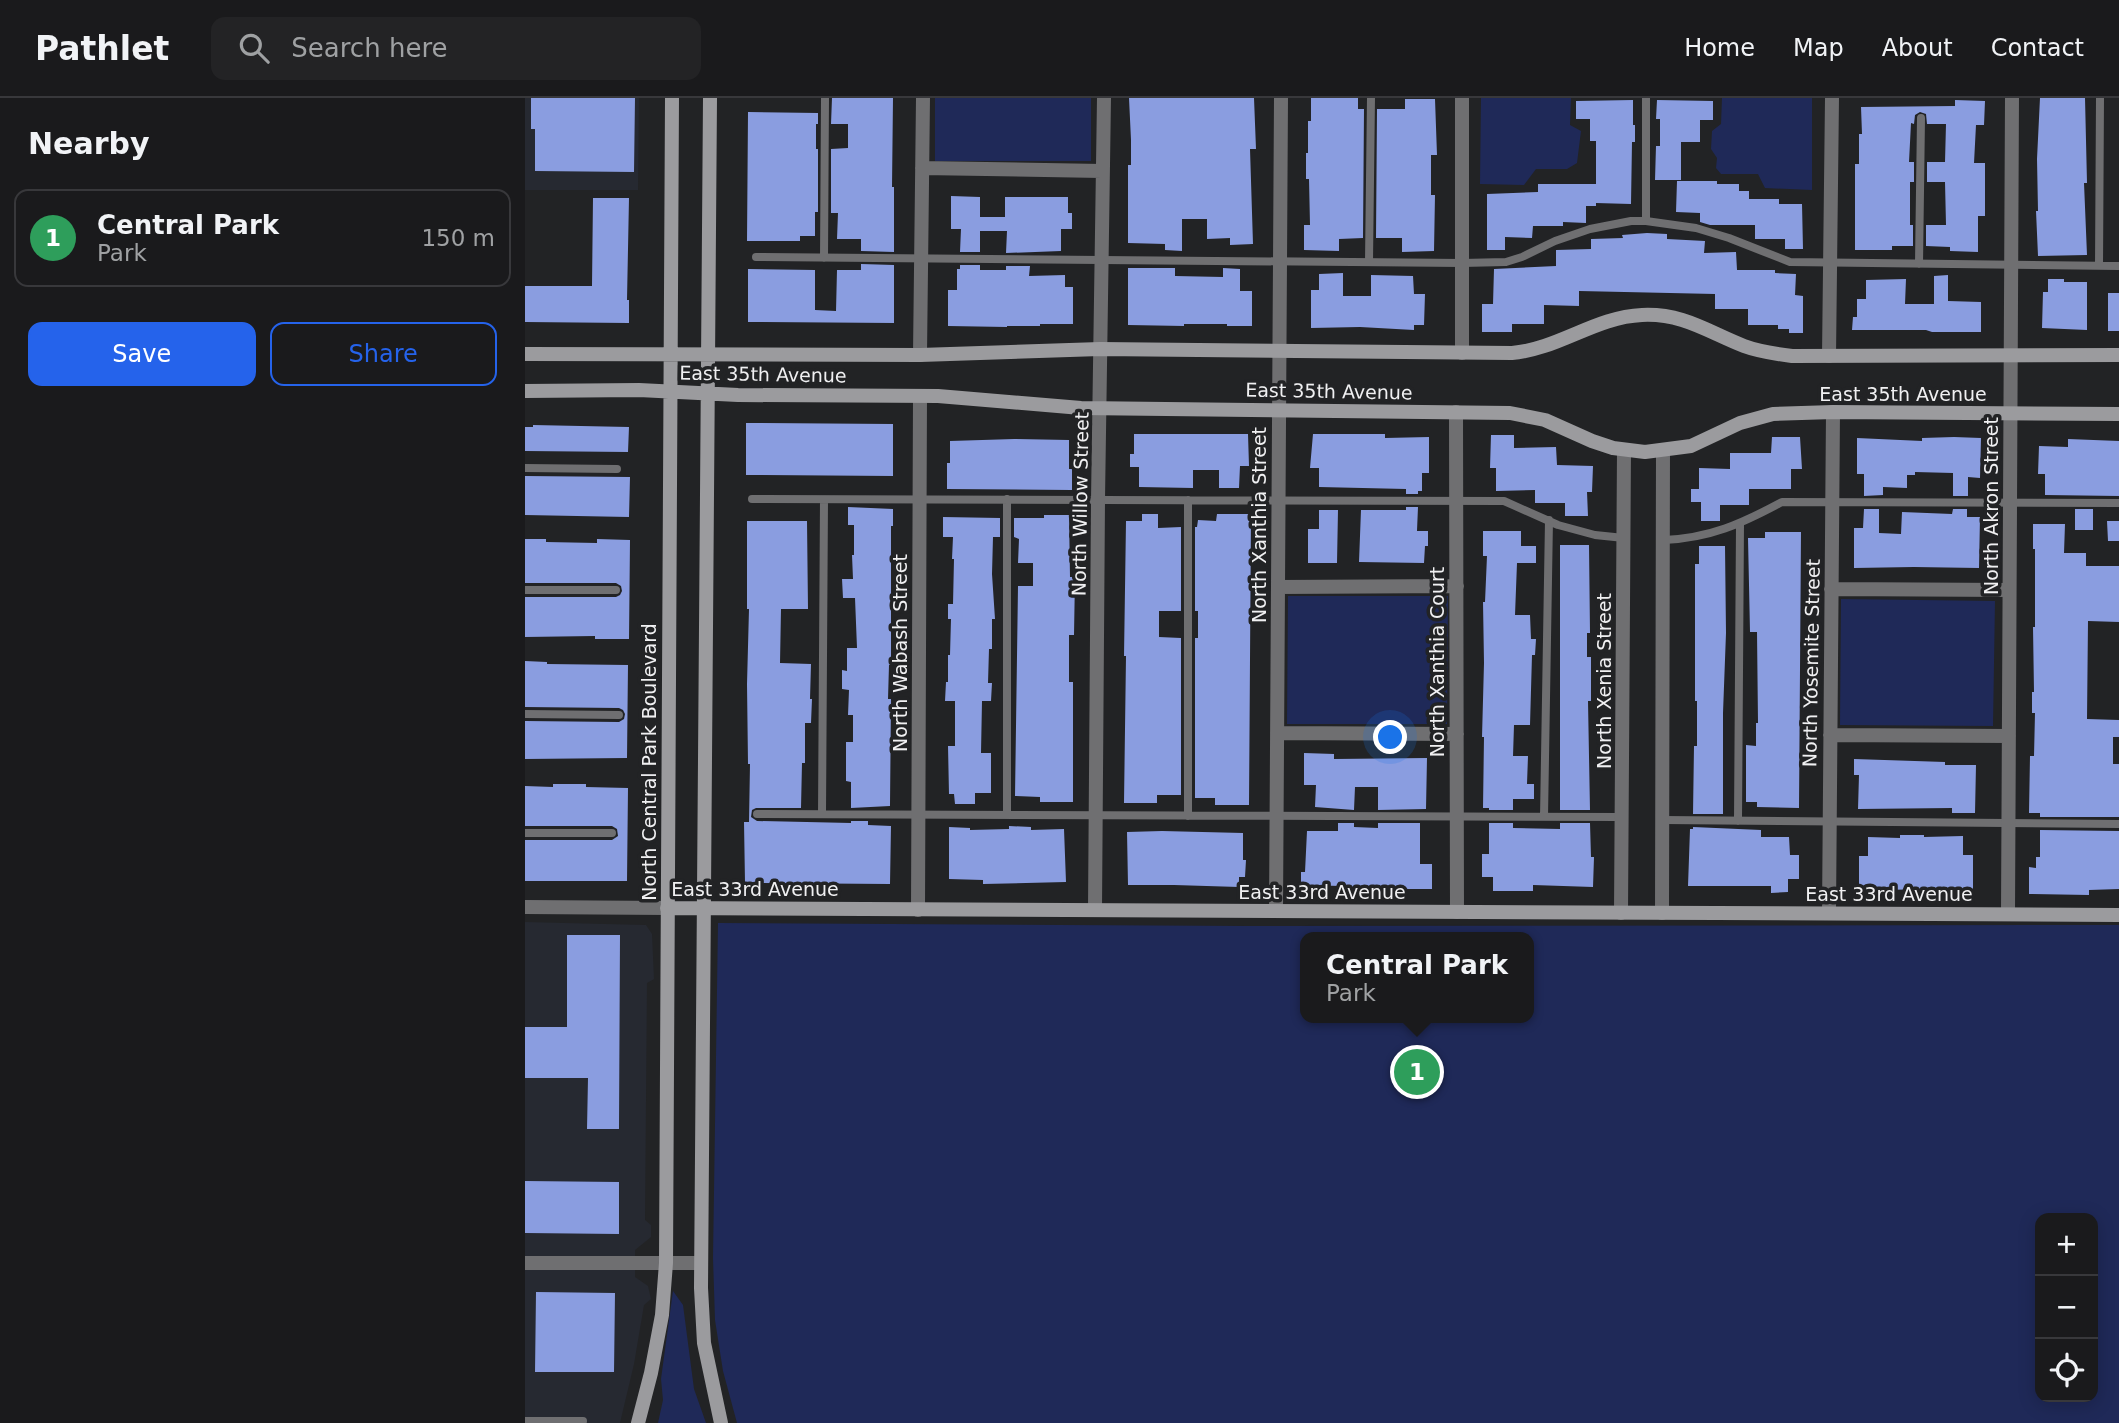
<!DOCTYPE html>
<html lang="en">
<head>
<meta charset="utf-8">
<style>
  :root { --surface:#1a1a1c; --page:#232325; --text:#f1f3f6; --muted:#9fa1a3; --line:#38383b; --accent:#2563eb }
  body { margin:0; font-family:"DejaVu Sans",sans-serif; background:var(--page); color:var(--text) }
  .controls { position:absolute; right:21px; bottom:21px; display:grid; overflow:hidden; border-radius:14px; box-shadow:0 4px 18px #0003 }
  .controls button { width:63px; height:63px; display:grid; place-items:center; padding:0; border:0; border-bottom:2px solid var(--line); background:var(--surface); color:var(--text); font:35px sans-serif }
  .you { position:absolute; left:866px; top:640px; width:24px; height:24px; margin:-18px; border:5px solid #fff; border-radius:50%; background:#1a73e8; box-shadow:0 0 0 10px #1a73e833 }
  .badge { display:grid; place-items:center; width:46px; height:46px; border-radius:50%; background:var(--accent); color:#fff; font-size:23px; font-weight:700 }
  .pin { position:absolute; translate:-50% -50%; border:4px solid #fff; box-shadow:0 2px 7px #0006 }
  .popup { position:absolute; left:775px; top:834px; width:234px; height:91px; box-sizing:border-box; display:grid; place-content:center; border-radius:14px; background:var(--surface); filter:drop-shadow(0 2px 5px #0005); font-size:23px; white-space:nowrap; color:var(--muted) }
  .popup b { font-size:26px; color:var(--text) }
  .popup::after { content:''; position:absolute; left:50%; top:100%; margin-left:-14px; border:14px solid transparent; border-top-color:var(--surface) }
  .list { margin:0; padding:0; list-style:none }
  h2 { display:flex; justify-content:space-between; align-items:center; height:91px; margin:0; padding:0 28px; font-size:30px }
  h2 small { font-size:23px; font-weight:400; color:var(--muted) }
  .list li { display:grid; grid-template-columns:46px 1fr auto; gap:21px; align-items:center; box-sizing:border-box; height:98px; margin:0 14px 14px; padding:0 14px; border:2px solid var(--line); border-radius:14px }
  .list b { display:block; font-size:26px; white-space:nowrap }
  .list p { margin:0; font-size:23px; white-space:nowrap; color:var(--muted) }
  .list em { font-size:23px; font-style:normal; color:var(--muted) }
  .actions { display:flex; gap:14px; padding:21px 28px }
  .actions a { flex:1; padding:16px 0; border:2px solid var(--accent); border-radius:14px; text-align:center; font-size:24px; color:var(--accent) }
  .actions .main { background:var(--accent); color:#fff }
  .icon { flex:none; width:38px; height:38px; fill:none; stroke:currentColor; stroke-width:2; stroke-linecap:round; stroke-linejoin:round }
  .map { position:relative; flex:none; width:1594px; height:1325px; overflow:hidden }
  header { display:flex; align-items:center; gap:42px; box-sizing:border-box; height:98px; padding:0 35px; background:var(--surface); border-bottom:2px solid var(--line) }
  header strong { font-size:33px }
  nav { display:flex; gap:38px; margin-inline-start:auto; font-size:24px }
  .search { width:490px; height:63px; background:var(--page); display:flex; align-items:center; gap:18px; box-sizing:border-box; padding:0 24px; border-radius:14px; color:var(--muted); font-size:26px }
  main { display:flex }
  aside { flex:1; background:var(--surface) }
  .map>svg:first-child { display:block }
</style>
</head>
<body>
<header>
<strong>Pathlet</strong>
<div class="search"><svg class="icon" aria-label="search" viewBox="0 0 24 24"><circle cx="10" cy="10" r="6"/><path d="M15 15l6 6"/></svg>Search here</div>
<nav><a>Home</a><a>Map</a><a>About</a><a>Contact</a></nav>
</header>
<main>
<aside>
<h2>Nearby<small></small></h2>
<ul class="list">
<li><span class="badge" style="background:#2e9e5b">1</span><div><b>Central Park</b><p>Park</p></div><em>150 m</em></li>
</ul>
<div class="actions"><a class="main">Save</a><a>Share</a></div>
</aside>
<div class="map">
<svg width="1594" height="1325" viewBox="0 0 1594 1325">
  <rect width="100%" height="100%" fill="#222325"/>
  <!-- built -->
  <path fill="#262931" d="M0 0H114L113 92H0Z
    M0 824 121 827 127 836 129 881 122 885 120 1122 126 1127V1139L110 1152V1179L123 1188 126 1201 119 1207 109 1266 95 1325H0Z"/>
  <!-- green -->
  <path fill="#1f2958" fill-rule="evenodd" d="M410 0H566V63H410Z
    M956 0H1046L1045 27 1056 33 1052 65 1042 71H1011L999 87 955 86Z
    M1197 0H1287V92L1240 90 1233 76H1196L1191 70 1192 60 1186 51 1187 33 1196 26Z
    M763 498H923L922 626H762Z
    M1316 501 1470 503 1468 628 1315 627Z
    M193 825 720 828 1594 827V1325H212L198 1273 190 1222 188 1160ZM780 839H1004V920H780ZM1515 1120H1568V1299H1515Z
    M148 1193 158 1207 169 1291 181 1325H133L138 1302 136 1281Z"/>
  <!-- building -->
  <path fill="#8a9de0" d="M6 0H110L109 74 10 73V31H6Z
    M307 0H368L367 89H369V154L336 153V141H312L313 115H306V51L323 50V26H306Z
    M604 0H729L731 51H725L728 146 705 147V140L682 141V121H657V153L640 152V146L603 145V67H606V42Z
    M786 0H833V11H839L838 140 814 141V153L779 152V127H785L784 81H781V55H783V23H786Z
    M1515 0H1560L1562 85H1559L1562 157 1513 158 1511 113H1513L1512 61Z
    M880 1H910L912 57H906V97H910L909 153 877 154V140H851L852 11H880Z
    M1108 2V27H1110V44H1107L1106 106 1071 105V108H1061V125L1038 124V128H1008L1007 140 980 139V152H962V96L1013 94V86H1071V43H1065V21H1051V3Z
    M1132 2 1188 3V22H1175V44H1156V82H1130L1131 48H1135V21H1131Z
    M1430 2 1460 3 1459 27H1451L1449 65H1460V118H1453V154L1425 153V149L1401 148V127H1421L1420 84H1402V64H1420L1421 26H1402L1401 16 1395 14 1390 17 1389 26 1386 25 1384 64H1389V84H1385V127H1388V148H1367V152H1330V66H1334V36H1337L1336 9 1430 8Z
    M223 14 293 15V26H291V51H293V114H290V138H275V143H222Z
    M1152 83H1192V86H1214V93H1224V101H1254V106H1277L1278 151H1260V141H1230V127H1185L1175 124V115L1151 114Z
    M426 98 455 99V119H480V99H543V115H547V131H536V153L481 155 482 133H455V154H435L436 131H426Z
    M68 100H104L102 202H104V225L0 224V188H67Z
    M1122 135 1142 136V141L1180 143 1179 155 1211 154 1212 172H1250V175L1271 176 1270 197 1278 198V235H1264V231H1253V227H1223V211H1190V196L1054 193V208L1019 207V226H987V234H957V206H968L969 171 1031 168V152L1066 151V141L1098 140 1097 137Z
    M336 166 369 167V225L223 224V171L290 172V212L311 213 312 172H336Z
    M435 167H455V172H481V168H505L504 178 540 177V189H548V226H515V228H482V229L423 228V192H432V171H435Z
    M603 170H650V178L698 179V170L715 171V193H727V228H702V226H659V228L603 227Z
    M818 175V198H846V177L888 178 889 196H900L899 227H889V232L835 229 786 230V192H794V176Z
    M1423 177V203L1456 204V234H1407L1401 232H1327L1328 219H1332V201H1341V182L1381 181 1380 206H1409V178Z
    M1523 181H1539V184H1562V232L1517 230 1518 194H1523Z
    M1583 195H1594V233H1583Z
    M221 325 368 326V378L221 377Z
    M8 327 104 329 103 354 0 353V329H8Z
    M609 336H723L724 368H715L714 390H694V372H668V390L614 389V369H605V356H609Z
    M788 336H860V340L904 339V375H897V393H893V396H881V391L794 389V370H785Z
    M966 337H989V350L1031 349 1032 367 1068 368 1067 394H1062L1063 418H1040V405H1010V392L971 393V370H965Z
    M1247 339H1275L1277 371H1266V391H1224V407H1195V423H1176V404H1166V391H1174V370L1205 371V355H1246Z
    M1429 339 1456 340 1455 380 1443 379V398H1428V375L1390 374V377H1382V390L1358 389V397L1339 398V376H1332V340L1397 343V340Z
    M489 341 544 342V371H547V392L422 391V365H425V343Z
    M1543 341 1594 343V398L1520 397V376H1513L1514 348 1543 349Z
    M0 378 105 379 104 419 0 417Z
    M323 409 368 411V428H366V567H364L363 601H366L365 708 326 710V684L321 683V644H328V617H323L324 592 317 591V572L322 573V550H332L330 500H318L317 481H328L327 457H329V427H323Z
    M881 409H893L892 433H903V448H900L899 465 834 464 836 412H881Z
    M1339 411H1354V435L1376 436 1377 414 1427 416 1428 411H1442V419H1455L1454 470 1389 469 1329 470V430H1338Z
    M1550 411H1568V432H1550Z
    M794 412H813L812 465H783V431H794Z
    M617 416H633V430L656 429V513H634V539L656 540V697H632V705H599L601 558H599L601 423H617Z
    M692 416H726L724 707H690V700H670V540H673V513H670V429H672L673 422 691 423Z
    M519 417H544L545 479H550L549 537H544V584H548V704H515V699L490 698 493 488H508V465H493L494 441 489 439V420H519Z
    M418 419 475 420V439H468L467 476 470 521H467V551H464L463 585H467L466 603H457L456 655H466V695H450V706H430L429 696H424L423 648H430V603H420L421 584H423V557H425L426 521H423V506H428L429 461H427L428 439H418Z
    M222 423H282L283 511H256L255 565 286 566 285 601H287L286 625H280V665H277L276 710H231L227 712 226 719 232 723 326 725V723H343V727L366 728 365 786 220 785 219 724H224L225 666H223L222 586 224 511H222Z
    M1582 423H1594V443H1583Z
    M1508 426H1540L1539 455H1561V468H1594V524L1563 523 1562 621 1594 622V639H1588V666H1594V719H1515V715H1504L1505 658H1509L1510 615H1507V594H1509L1508 529H1510V451H1508Z
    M958 433H996V448H1011V465H992L990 517H1005L1006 541H1011L1010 557H1007L1005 627H989L988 658H1003L1002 686H1009V701H988V712H964V710H958L959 639H957L959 565 958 504H960L962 458H958Z
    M1240 434H1276L1274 710 1232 709V704H1221V647L1231 648V625H1233L1232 534H1225L1223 440H1240Z
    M0 441H21V444L72 445V441L105 442 104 541H70V538L0 539V499H91L95 497 97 493 96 488 91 485H0Z
    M1035 447H1064L1065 535H1062V559H1066V603H1063L1065 712H1035Z
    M1174 448H1200L1201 535 1198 615V716H1168L1169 648H1172V603H1170V466H1174Z
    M0 563 22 564V566L103 567 102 660 0 661V623L94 624 99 621 100 616 98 612 94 610 0 609Z
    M779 655 809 656V661L902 660 901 711 853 712V689H830L829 712 790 709 791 687H779Z
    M1329 661 1420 664V667H1451L1450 715H1427V710L1333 711 1334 677H1329Z
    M28 686H61V689L103 690 102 783H0V742H87L93 738 92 731 87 728H0V688L28 689Z
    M813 725H829V729L853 730V725H895V766H907V791H816V788L776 787V774H780L782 733H813Z
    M964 725H988V730L1035 731V725H1065L1066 759H1069L1068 789 1008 787V793H968V779H957V756H964Z
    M484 728 506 729V732L539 731 541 784 458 786V782L424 781V729L445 730V732L484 731Z
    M1168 729 1236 732V739H1264L1265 757H1274V781H1263V794L1246 795V788H1163L1165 731H1168Z
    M1515 732 1594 733V791L1564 792V797L1504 796V769L1511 770V759H1515Z
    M637 733 718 735V762H721L720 779H714V789L649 787H603L602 734Z
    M1375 737H1399V739L1438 738V757H1448V791L1334 792V758H1343V739L1375 740Z
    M42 837H95L94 1031H62L63 980H0V929H42Z
    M0 1083 94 1084V1136L0 1135Z
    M11 1194 90 1195 89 1274H10Z"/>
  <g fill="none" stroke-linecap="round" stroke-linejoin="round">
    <!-- lane -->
    <path stroke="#6f6f71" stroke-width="8" d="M1121 0V123
      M231 159 937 165 981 164 997 159 1030 143 1065 131 1106 123H1121L1171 130 1204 140 1265 164 1594 168
      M299 160 300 0
      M844 164 846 0
      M1394 166 1396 20
      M1574 168 1575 0
      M0 370 92 371
      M227 401 979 403 1033 427 1070 437 1099 440
      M482 401V717
      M663 402V718
      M1139 442C1185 440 1216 426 1257 404L1594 405
      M0 492H91
      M0 616 94 617
      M232 716 1097 719
      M297 716 299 402
      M1019 719 1024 422
      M1138 722 1594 726
      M1213 723 1215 426
      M0 735H87
      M0 1323H58"/>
    <!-- street -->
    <path stroke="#6f6f71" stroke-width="14" d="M937 0V255
      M397 70 577 73
      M395 257 398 0
      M1304 258 1307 0
      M931 314 932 814
      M753 489 932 488
      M1306 491 1484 492
      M752 635 932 636
      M1305 637 1484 638
      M0 809 142 810
      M393 812 395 298
      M570 812 573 402 579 0
      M751 813 756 0
      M1096 815 1099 352
      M1137 815 1138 353
      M1304 815 1308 314
      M1483 816 1487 0
      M0 1165H176"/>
    <!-- secondary -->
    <path stroke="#9b9b9e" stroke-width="14" d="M185 0 176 1190 179 1245 196 1325
      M0 256 395 257 575 251 987 255C1034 251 1070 219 1117 217 1158 215 1183 234 1219 248 1235 254 1251 256 1267 258L1594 257
      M0 293 114 292 213 297 413 298 556 310 985 315 1020 322 1067 343 1088 350 1120 354 1166 348 1215 325 1248 316 1308 314 1594 316
      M142 810 1594 817
      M113 1325 126 1275 137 1217 141 1165 147 0"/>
  </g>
  <g text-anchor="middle" stroke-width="7" stroke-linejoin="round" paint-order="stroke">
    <!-- street labels -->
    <g font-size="19" fill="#f0f0f2" stroke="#222325">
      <text transform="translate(238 276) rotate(1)" y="7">East 35th Avenue</text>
      <text transform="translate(804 293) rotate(1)" y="7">East 35th Avenue</text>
      <text x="1378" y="303">East 35th Avenue</text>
      <text transform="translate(555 406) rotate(-89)" y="7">North Willow Street</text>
      <text transform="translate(1466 408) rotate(-90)" y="7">North Akron Street</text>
      <text transform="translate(734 427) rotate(-90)" y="7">North Xanthia Street</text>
      <text transform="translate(375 555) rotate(-90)" y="7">North Wabash Street</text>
      <text transform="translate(912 564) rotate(-90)" y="7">North Xanthia Court</text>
      <text transform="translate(1286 565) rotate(-89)" y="7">North Yosemite Street</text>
      <text transform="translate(1079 583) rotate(-90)" y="7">North Xenia Street</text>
      <text transform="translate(124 664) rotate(-90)" y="7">North Central Park Boulevard</text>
      <text x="230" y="798">East 33rd Avenue</text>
      <text x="797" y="801">East 33rd Avenue</text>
      <text x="1364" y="803">East 33rd Avenue</text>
    </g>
  </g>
</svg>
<div class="controls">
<button>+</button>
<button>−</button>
<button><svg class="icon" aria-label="locate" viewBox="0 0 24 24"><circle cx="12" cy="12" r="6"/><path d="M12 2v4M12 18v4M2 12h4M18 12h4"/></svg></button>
</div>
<div class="you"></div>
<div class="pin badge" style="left:892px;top:974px;background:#2e9e5b">1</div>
<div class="popup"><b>Central Park</b>Park</div>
</div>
</main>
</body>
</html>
